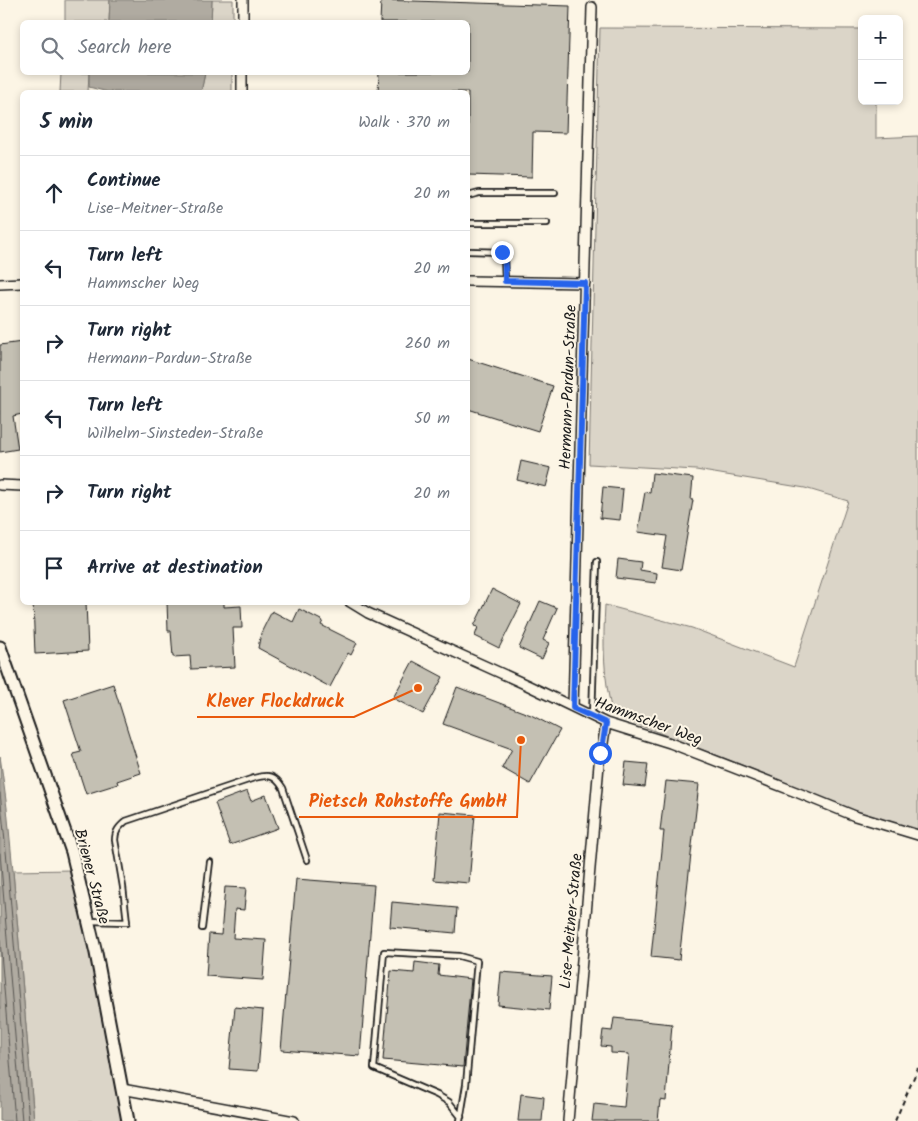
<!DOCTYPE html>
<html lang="en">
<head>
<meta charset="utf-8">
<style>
  :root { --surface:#fff; --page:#f2f2f3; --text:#1f2937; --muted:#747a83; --line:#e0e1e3 }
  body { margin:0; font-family:Kalam,sans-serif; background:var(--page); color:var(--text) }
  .controls { position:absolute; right:15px; top:15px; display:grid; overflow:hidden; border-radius:8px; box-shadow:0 2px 8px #0003 }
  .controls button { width:45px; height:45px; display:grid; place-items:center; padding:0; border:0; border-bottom:1px solid var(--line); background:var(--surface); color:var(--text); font:25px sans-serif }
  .stop { position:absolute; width:15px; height:15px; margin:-11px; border:4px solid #2563eb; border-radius:50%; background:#fff }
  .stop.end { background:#2563eb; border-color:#fff; box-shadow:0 1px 5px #0008 }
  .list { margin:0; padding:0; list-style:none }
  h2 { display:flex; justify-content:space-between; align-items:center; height:65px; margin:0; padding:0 20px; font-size:21px }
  h2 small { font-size:16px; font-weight:400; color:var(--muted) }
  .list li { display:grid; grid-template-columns:32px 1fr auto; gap:15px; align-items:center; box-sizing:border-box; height:75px; padding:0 20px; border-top:1px solid var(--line) }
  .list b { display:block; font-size:19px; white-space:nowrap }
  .list p { margin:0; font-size:16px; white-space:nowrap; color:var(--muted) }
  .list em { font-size:16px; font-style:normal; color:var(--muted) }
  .icon { flex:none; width:28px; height:28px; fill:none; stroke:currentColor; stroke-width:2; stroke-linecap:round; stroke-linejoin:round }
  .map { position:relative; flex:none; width:918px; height:1121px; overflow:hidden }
  .search { position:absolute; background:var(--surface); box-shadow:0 2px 8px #0003; left:20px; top:20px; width:450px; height:55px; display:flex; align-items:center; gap:12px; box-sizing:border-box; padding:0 18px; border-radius:8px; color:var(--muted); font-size:19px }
  .panel { position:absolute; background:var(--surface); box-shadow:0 2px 8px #0003; left:20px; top:90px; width:450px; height:515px; border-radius:8px }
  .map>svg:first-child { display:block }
</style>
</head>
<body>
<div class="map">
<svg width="918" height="1121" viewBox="0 0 918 1121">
  <rect width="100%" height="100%" fill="#fcf5e5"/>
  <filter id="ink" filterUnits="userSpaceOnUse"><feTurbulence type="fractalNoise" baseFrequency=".02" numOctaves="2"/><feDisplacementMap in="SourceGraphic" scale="10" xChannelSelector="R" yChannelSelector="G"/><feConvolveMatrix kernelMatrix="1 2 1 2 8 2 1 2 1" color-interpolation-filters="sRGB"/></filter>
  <g filter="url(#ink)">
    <!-- green -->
    <path fill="#dbd5c8" stroke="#7c7872" d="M65 0H110L109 22H65Z
      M212 0H233V22H211Z
      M600 28 862 29V101H876V138L918 136V831L842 807 768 775 613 715C603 679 603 641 605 605L692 628 794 667 848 501 805 488 696 470 589 464Z
      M61 73H89L88 92H60Z
      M205 73H232V92H201Z
      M72 870 87 932 110 1062 122 1121H34L13 871Z"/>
    <!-- water -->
    <path fill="#b0aba1" stroke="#75726c" d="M110 0H212L211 22H109Z
      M89 73V72L205 73 201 92H108L89 87Z
      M0 756 7 808 13 871 34 1121H0Z"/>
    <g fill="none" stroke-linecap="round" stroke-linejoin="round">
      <!-- shore -->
      <path stroke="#575551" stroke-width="1" d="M0 793 8 871 29 1121
        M0 853 22 1121
        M0 940 15 1121"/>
    </g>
    <!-- building -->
    <path fill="#c4c0b3" stroke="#1c1c1c" d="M381 0 570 6 566 133 533 132 532 177 468 175V92H378L379 72H468V22H380Z
      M22 342V414L13 416 18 449 0 452V345Z
      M468 359 553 386 538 431 468 409Z
      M521 461 551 468 546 487 517 480Z
      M652 473 693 478 691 500H693L681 570 662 567 667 536 638 532 645 492 650 493Z
      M603 487 623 489 620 520 600 518Z
      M618 559 641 562 640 570 657 573 656 583 616 578Z
      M492 589 521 604 499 648 475 636 478 627 474 626Z
      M540 601 557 608 543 640 549 643 542 659 519 648Z
      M33 602H86L88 651 35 654Z
      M167 602H224V607L241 606 242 628H233L235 667 191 669 190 656 173 657 171 631H168Z
      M299 609 323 621 321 625 357 643 351 655 348 653 330 687 258 648 261 633 272 611 293 622Z
      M413 661 443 677 423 714 393 698Z
      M113 684 141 773 117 781 118 784 86 794 73 754 81 752 64 700Z
      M457 687 531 715 560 730 530 784 502 768 512 749 443 724Z
      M626 762 648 764 645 787 623 785Z
      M666 781 699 784 679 960 651 957 664 831H660Z
      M247 791 251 801 266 795 278 828 230 845 215 803Z
      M440 812 475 815 469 883 434 880Z
      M296 879 374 885 360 1056 281 1050Z
      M225 887 246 888 244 910 235 909 233 938 266 940 263 980 206 976 209 934 221 935Z
      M392 902 457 908 455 933 390 927Z
      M415 962 439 965 438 975 471 979 463 1067 383 1060 391 971 414 973Z
      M501 972 552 976 549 1010 498 1005Z
      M235 1007 263 1010 258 1071 229 1069Z
      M614 1018 672 1024 666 1101 660 1100 658 1121H592L594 1104 624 1107 629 1054 611 1053V1047L601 1046 603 1030 612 1031Z
      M521 1094 544 1097 542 1121H518Z"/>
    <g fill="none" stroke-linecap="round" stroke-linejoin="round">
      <defs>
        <path id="service" d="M468 196 479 193H555
          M468 223H547
          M468 251 502 252 504 256 505 281
          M592 716 597 562
          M90 921 127 922 123 887 115 840C115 831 119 827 126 821L254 778C269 774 275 775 283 788L307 860
          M202 928 210 862
          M460 1121 466 1085 477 961 459 956 384 952 374 1068 437 1095 449 1102 461 1117"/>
        <path id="minor" d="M243 22V0
          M242 92V72
          M468 281 585 283
          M0 284 22 283
          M0 485 22 486
          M350 602 368 613 527 685 606 723 670 743 796 792 855 816 918 835
          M573 707 592 7
          M122 1089 294 1121
          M568 1121 600 753 603 743 606 723"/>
        <path id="tertiary" d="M0 647 72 852 96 953 128 1121"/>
      </defs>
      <!-- service casing -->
      <use href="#service" stroke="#1c1c1c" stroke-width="8"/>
      <!-- minor casing -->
      <use href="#minor" stroke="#1c1c1c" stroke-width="12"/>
      <!-- tertiary casing -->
      <use href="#tertiary" stroke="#1c1c1c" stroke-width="15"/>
      <!-- path -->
      <path stroke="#1c1c1c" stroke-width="2" stroke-dasharray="5 4" stroke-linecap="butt" d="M895 1121 918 1068"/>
      <!-- service -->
      <use href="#service" stroke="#fcf5e5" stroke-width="4.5"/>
      <!-- minor -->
      <use href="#minor" stroke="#fcf5e5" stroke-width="9"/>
      <!-- tertiary -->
      <use href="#tertiary" stroke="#fcf5e5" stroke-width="11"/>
    </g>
  </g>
  <g fill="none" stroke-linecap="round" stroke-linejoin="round" filter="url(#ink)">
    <!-- route -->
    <path stroke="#2563eb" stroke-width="6" d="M502 252C506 261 505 272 505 281L585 283 573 708 606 723 603 743 600 753"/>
  </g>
  <g text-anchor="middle" stroke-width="4" stroke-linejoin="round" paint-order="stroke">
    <!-- street labels -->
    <g font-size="16" fill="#1c1c1c" stroke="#fcf5e5">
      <text transform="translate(567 387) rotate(-88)" y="6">Hermann-Pardun-Straße</text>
      <text transform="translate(649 720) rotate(20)" y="6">Hammscher Weg</text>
      <text transform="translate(93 876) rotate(75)" y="6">Briener Straße</text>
      <text transform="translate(570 921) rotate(-85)" y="6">Lise-Meitner-Straße</text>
    </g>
  </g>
  <!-- callouts -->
  <path fill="none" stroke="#e8590c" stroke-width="2" d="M418 688L354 717H197M521 740L517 817H299"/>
  <g fill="#e8590c" stroke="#fcf5e5" stroke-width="2">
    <circle cx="418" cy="688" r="5"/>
    <circle cx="521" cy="740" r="5"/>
  </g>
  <g font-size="18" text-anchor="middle" font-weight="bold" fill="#e8590c" stroke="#fcf5e5" stroke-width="4" stroke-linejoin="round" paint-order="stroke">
    <text x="275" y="707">Klever Flockdruck</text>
    <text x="408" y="807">Pietsch Rohstoffe GmbH</text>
  </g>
</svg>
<div class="controls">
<button>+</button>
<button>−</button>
</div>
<div class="stop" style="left:600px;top:753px"></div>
<div class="stop end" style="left:502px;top:252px"></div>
<div class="search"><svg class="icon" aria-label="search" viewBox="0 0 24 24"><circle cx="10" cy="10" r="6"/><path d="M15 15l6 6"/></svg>Search here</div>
<section class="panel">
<h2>5 min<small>Walk · 370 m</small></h2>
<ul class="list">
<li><svg class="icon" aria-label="ahead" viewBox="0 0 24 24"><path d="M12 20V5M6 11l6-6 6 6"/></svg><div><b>Continue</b><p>Lise-Meitner-Straße</p></div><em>20 m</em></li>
<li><svg class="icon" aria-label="left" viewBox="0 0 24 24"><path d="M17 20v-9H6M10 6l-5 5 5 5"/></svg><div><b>Turn left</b><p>Hammscher Weg</p></div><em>20 m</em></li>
<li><svg class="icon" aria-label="right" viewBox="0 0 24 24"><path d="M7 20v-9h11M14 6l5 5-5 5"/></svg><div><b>Turn right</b><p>Hermann-Pardun-Straße</p></div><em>260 m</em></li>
<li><svg class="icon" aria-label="left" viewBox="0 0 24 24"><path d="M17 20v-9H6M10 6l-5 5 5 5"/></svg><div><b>Turn left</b><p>Wilhelm-Sinsteden-Straße</p></div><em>50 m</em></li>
<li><svg class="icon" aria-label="right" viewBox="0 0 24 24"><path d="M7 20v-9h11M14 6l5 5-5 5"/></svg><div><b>Turn right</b></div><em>20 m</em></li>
<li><svg class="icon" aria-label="arrive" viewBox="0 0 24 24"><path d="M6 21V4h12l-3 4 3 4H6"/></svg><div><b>Arrive at destination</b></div></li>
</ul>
</section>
</div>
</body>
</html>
